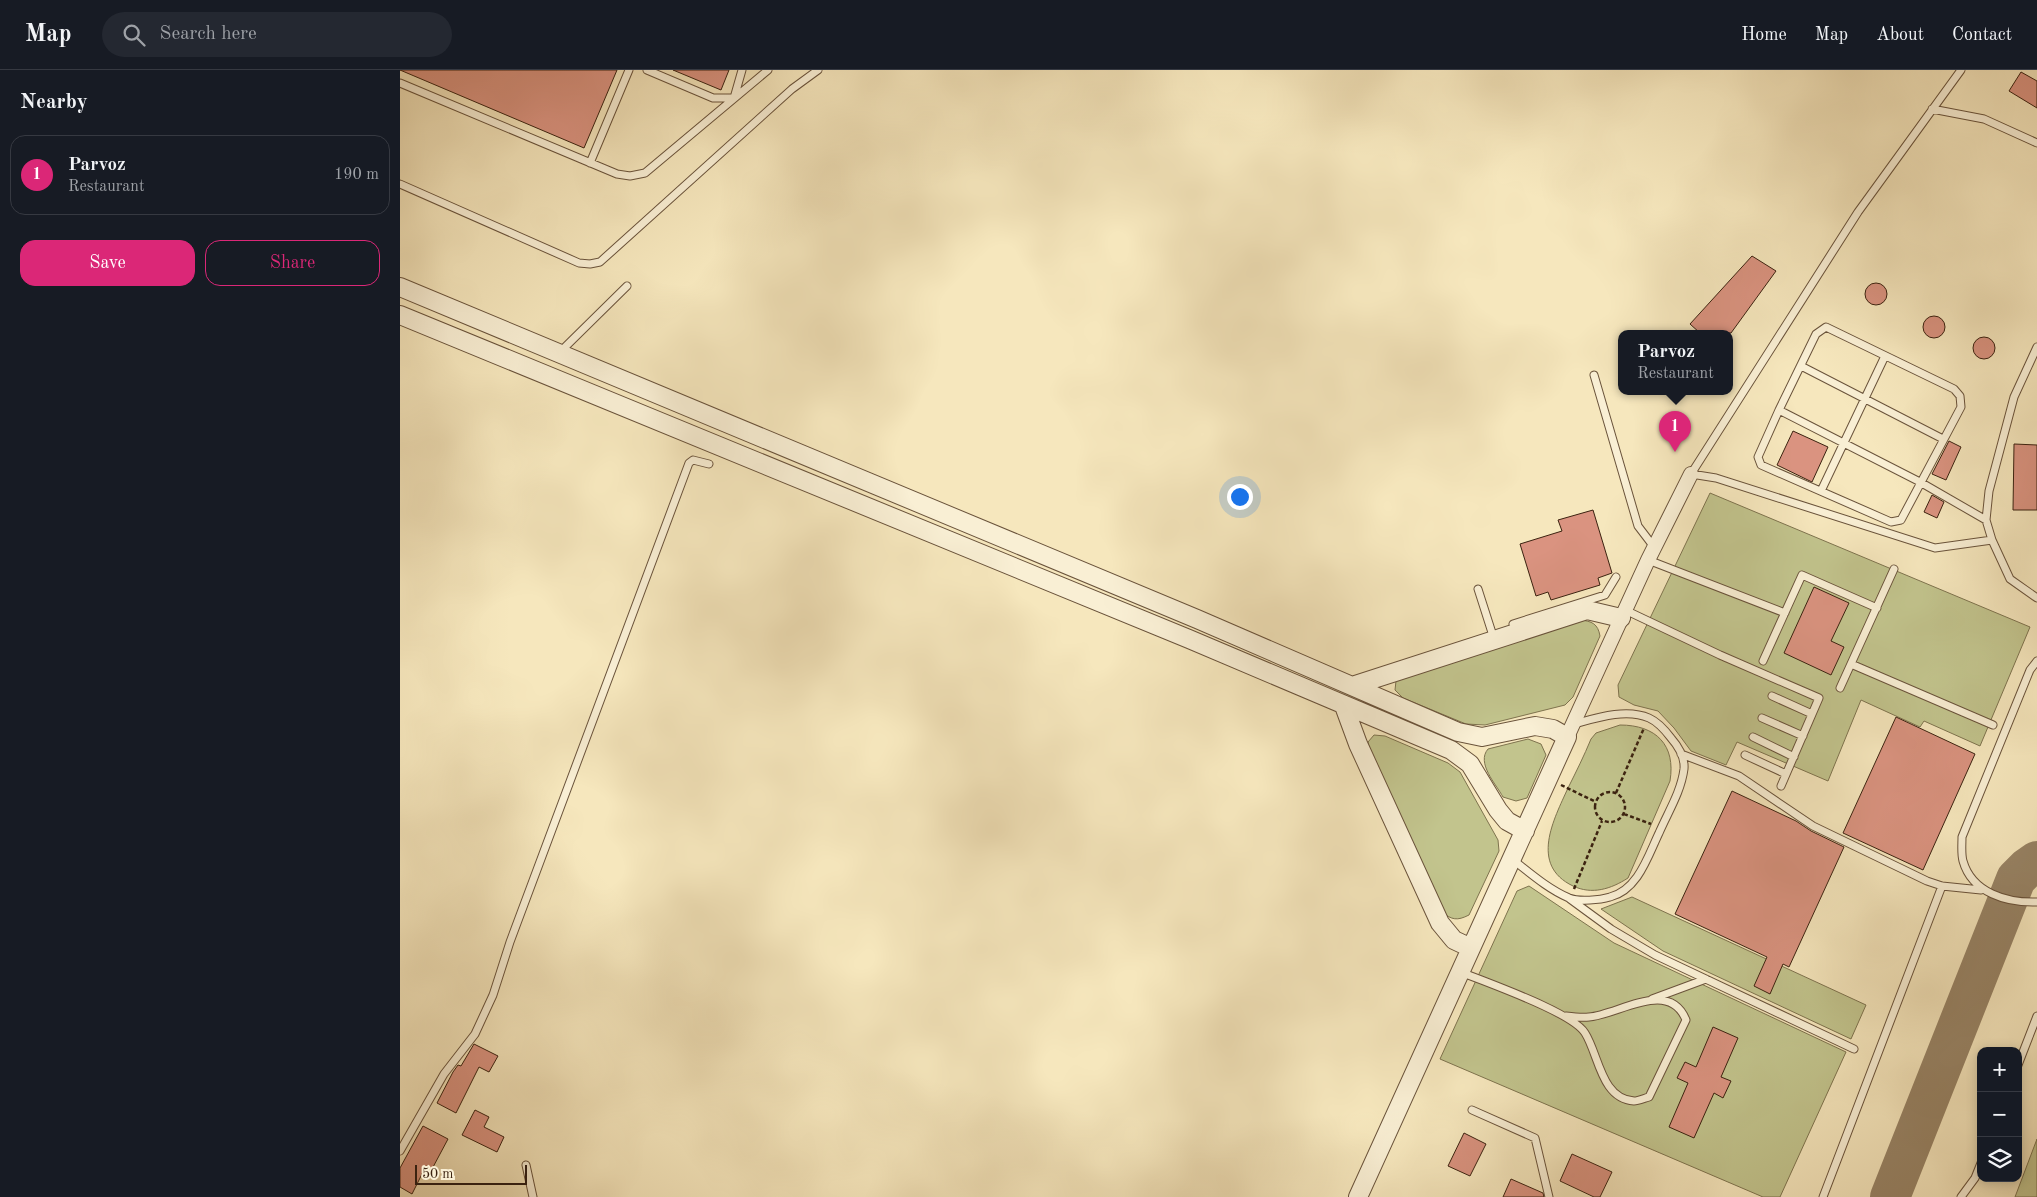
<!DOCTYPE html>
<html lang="en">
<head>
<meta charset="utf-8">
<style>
  :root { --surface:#171b24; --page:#242831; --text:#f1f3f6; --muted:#9ea1a6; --line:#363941; --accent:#db2777 }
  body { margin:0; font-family:"Old Standard TT",serif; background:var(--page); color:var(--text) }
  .controls { position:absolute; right:15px; bottom:15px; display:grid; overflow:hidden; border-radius:10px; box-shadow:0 2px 12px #0003 }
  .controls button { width:45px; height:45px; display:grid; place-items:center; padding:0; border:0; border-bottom:1px solid var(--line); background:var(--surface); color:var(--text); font:25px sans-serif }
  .scale { position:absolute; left:15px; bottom:12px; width:112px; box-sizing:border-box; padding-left:5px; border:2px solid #3b2210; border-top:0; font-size:14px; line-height:18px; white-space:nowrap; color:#3b2210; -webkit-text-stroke:4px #f9efd4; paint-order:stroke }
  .you { position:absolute; left:839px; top:426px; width:18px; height:18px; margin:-12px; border:4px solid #fff; border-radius:50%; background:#1a73e8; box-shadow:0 0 0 8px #1a73e833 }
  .badge { display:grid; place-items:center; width:32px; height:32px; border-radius:50%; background:var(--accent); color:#fff; font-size:16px; font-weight:700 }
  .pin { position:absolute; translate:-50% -41px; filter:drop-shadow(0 1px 2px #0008) }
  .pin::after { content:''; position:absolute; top:26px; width:18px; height:15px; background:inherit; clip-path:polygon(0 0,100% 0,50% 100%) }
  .popup { position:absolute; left:1218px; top:260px; width:115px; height:65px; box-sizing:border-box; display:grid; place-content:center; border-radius:10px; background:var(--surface); filter:drop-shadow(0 1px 4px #0005); font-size:16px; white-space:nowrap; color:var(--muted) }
  .popup b { font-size:19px; color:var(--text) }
  .popup::after { content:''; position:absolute; left:50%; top:100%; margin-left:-10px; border:10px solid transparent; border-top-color:var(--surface) }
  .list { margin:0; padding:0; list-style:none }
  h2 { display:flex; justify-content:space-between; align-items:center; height:65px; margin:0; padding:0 20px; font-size:21px }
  h2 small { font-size:16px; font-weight:400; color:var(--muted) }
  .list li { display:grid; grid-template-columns:32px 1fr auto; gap:15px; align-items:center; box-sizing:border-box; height:80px; margin:0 10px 10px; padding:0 10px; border:1px solid var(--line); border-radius:15px }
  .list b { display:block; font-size:19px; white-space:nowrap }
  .list p { margin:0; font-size:16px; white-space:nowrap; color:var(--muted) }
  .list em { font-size:16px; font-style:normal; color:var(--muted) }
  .actions { display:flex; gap:10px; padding:15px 20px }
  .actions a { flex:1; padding:11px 0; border:1px solid var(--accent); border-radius:15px; text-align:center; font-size:18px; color:var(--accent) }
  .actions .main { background:var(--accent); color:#fff }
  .icon { flex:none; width:28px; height:28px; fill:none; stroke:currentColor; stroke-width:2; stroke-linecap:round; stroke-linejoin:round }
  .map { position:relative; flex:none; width:1637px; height:1127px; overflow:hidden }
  header { display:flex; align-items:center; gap:30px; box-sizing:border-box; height:70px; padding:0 25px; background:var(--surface); border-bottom:1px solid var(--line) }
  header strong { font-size:24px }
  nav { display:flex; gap:28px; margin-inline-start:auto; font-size:18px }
  .search { width:350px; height:45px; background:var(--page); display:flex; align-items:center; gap:12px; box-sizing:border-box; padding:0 18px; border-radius:28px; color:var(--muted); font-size:19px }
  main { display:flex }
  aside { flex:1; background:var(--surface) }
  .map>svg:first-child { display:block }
</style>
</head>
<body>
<header>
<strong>Map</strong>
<div class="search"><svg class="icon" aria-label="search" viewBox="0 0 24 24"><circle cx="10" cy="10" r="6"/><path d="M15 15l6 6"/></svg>Search here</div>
<nav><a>Home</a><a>Map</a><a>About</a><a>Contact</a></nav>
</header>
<main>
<aside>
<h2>Nearby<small></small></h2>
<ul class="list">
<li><span class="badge">1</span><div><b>Parvoz</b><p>Restaurant</p></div><em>190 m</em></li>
</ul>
<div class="actions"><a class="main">Save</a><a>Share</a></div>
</aside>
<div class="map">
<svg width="1637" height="1127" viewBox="0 0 1637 1127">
  <rect width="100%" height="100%" fill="#f6e7bd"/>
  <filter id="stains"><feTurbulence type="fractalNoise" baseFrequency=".004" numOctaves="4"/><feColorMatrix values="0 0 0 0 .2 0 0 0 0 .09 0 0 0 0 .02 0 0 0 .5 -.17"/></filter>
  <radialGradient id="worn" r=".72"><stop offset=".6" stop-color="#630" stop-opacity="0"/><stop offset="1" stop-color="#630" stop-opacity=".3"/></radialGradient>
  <!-- grass -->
  <path fill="#c2c48d" stroke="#7e734e" d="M1310 423 1630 557 1580 676 1524 651 1520 657 1461 630 1428 711 1337 672 1326 695 1291 681 1274 658 1258 641 1234 635 1219 627 1218 615Z
    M1180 550C1192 551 1198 554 1200 566L1173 627 1165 635 1085 655 1066 654 1003 628 995 620 996 611Z
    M1220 655C1256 655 1276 675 1270 711L1228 808C1211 819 1192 825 1173 816 1129 795 1154 749 1168 718 1176 702 1184 686 1191 669L1196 663Z
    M974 665 985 666 1048 693 1060 702 1098 770 1099 781 1069 845C1057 851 1052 850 1042 842L970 682 968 672Z
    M1128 669 1141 674 1146 685 1127 728 1116 731 1103 727C1096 714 1076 693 1088 679Z
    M1129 816 1214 873 1446 982 1380 1127H1363L1040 989 1117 821Z
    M1232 827 1466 935 1451 969 1263 881 1201 839Z
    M1637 1069V1127H1615Z"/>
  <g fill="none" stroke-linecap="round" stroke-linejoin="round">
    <!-- taxiway -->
    <path stroke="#988466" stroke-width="40" d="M1490 1127 1616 809 1627 798 1637 791"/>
  </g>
  <!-- building -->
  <path fill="#da9380" stroke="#3b2210" d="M0 0H217L184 78Z
    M273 0H329L321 20Z
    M1621 2 1637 11V38L1609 21Z
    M1352 186 1376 201 1331 263H1300L1290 254Z
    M1465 224a11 11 0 1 1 22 0a11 11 0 1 1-22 0Z
    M1523 257a11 11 0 1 1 22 0a11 11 0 1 1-22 0Z
    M1573 278a11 11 0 1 1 22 0a11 11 0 1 1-22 0Z
    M1393 361 1428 377 1412 412 1377 395Z
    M1549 371 1561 377 1546 410 1532 404Z
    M1614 374 1637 375V440H1613Z
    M1532 425 1544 432 1537 448 1524 442Z
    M1193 440 1212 503 1198 508 1200 515 1151 530 1148 522 1136 526 1120 474 1162 461 1158 450Z
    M1414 517 1449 533 1431 571 1444 577 1431 605 1384 583Z
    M1496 647 1575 684 1523 800 1443 763Z
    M1332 721 1396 751 1411 761 1444 777 1389 897 1383 894 1370 924 1354 916 1367 887 1275 844Z
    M1313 957 1338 968 1321 1007 1331 1011 1323 1028 1314 1023 1294 1068 1269 1057 1288 1013 1277 1008 1285 992 1296 997Z
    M74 974 98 986 89 1002 79 997 56 1043 37 1033 53 1002 58 995 61 996Z
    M75 1040 89 1047 84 1057 104 1067 97 1082 62 1065Z
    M23 1056 48 1069 32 1099 26 1096 12 1124 0 1117V1098Z
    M1064 1063 1086 1074 1070 1106 1048 1096Z
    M1172 1084 1212 1102 1200 1127H1194L1160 1111Z
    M1111 1109 1143 1123 1144 1127H1103Z"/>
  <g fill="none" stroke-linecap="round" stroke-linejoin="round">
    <defs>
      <path id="service" d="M247 0 313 28H334L342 0
        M1561 0 1458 142 1291 404 1316 408 1535 478 1592 470
        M0 13 217 104 230 106 245 103 368 0
        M1532 39 1584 49 1637 73
        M190 93 229 0
        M0 114 179 193 190 194 200 192 392 19 418 0
        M1637 277 1614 327 1589 421 1586 450 1592 470 1610 509 1637 528
        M159 283 227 216
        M1401 296 1543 369
        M1194 305 1238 456 1254 477
        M1379 340 1358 387 1361 395 1491 452 1501 450 1561 337 1560 326 1554 319 1426 257 1416 264 1379 340 1520 412 1586 450
        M1421 421 1485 286
        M1248 490 1385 543
        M1078 519 1094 569
        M1225 540 1320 585 1419 628 1381 716
        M1113 554 1205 525 1216 507
        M1363 591 1402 505 1477 538
        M1637 591 1630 600 1562 767C1562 775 1561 784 1563 791 1572 823 1607 833 1637 832
        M1451 594 1593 655
        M1440 618 1494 499
        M1372 626 1412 644
        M1362 648 1403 666
        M1353 667 1394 687
        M1281 684 1339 706 1413 756 1527 811 1542 816 1581 820
        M1345 685 1386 704
        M1112 789C1130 803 1148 819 1169 828 1179 832 1200 830 1210 827 1238 820 1248 786 1259 763 1268 742 1281 722 1284 699 1285 688 1278 676 1271 668 1265 660 1258 652 1249 648 1226 638 1196 648 1174 654
        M1170 829 1211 859 1255 885 1454 979
        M1061 902C1087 913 1172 942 1185 963 1199 985 1201 1029 1234 1031 1238 1031 1245 1028 1249 1027L1286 950C1269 908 1218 945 1189 947 1182 948 1174 947 1166 946
        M1252 929 1306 909
        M1618 995 1637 946
        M1072 1040 1135 1068 1149 1127
        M0 1081 44 1004 75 964 93 925 110 872 289 393 293 390 309 394
        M126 1095 133 1127
        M1423 1127 1542 816
        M1561 1127 1575 1108 1581 1093"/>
      <path id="minor" d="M1167 667 1248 490 1291 404"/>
      <path id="tertiary" d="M0 217 797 549 1058 662 1082 667 1135 656 1153 659 1167 667 958 1127
        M0 245 789 569 1051 680 1070 694 1098 740 1107 751 1125 761
        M952 616 1187 540 1221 548
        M944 636 958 674 1040 853 1054 870 1071 878"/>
    </defs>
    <!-- service casing -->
    <use href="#service" stroke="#6a533b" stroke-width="9"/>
    <!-- minor casing -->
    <use href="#minor" stroke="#6a533b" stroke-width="16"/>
    <!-- tertiary casing -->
    <use href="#tertiary" stroke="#6a533b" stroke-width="20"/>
    <!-- path -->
    <path stroke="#3b2210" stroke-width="2.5" stroke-dasharray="4 2.5" stroke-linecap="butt" d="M1161 715 1196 732
      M1195 737a15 15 0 1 1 30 0a15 15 0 1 1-30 0Z
      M1216 723 1244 658
      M1224 744 1251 754
      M1174 819 1202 751"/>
    <!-- service -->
    <use href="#service" stroke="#f9efd4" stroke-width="7"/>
    <!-- minor -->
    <use href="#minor" stroke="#f9efd4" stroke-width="14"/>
    <!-- tertiary -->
    <use href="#tertiary" stroke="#f9efd4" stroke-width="18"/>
  </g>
  <rect width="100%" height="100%" filter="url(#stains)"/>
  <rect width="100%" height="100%" fill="url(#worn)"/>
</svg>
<div class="controls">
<button>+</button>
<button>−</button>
<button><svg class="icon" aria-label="layers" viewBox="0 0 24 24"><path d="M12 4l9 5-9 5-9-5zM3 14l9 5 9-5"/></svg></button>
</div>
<div class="scale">50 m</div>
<div class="you"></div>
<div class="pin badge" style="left:1275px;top:382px">1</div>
<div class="popup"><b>Parvoz</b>Restaurant</div>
</div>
</main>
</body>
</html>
